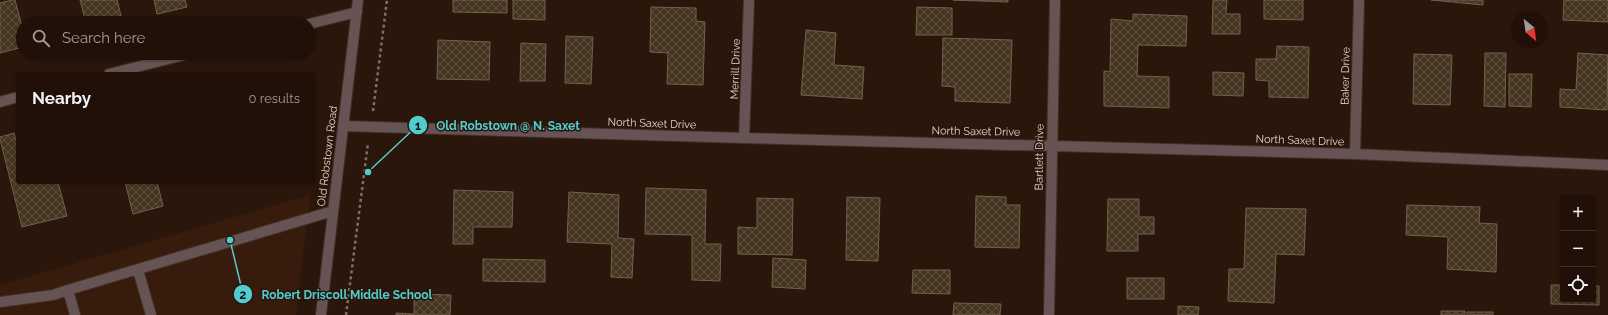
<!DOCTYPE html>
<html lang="en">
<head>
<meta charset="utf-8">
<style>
  :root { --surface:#201008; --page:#2d1e16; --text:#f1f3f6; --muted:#a29d9c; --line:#3d3029 }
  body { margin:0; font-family:Raleway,sans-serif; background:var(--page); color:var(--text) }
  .controls { position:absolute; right:12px; bottom:12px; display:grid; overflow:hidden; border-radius:4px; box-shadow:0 1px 3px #0004 }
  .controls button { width:36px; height:36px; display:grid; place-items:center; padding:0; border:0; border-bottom:1px solid var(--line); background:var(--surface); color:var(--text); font:20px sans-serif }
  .compass { position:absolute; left:1512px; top:12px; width:36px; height:36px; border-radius:50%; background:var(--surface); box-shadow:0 1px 3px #0004; rotate:151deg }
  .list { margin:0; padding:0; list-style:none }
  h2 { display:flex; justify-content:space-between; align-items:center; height:52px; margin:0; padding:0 16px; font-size:17px }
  h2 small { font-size:13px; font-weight:400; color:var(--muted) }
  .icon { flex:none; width:22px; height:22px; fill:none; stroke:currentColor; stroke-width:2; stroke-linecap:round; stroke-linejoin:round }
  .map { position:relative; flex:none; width:1608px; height:315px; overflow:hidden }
  .search { position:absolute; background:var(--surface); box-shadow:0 1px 3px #0004; left:16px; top:16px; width:300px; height:44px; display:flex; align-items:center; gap:10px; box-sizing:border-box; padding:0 14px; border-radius:22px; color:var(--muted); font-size:15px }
  .panel { position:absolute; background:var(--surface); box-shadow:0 1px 3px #0004; left:16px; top:72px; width:300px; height:112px; border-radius:4px }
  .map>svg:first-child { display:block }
</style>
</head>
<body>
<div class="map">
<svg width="1608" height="315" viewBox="0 0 1608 315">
  <defs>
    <pattern id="building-cross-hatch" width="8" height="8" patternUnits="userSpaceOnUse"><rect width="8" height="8" fill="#433520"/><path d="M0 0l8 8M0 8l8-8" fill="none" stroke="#5e513f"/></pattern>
  </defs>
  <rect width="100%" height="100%" fill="#2a160b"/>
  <!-- built -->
  <path fill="#371c0e" d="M310 195 296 315H0V285Z"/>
  <!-- building -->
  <path fill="url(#building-cross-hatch)" stroke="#71624c" d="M12 0H15L23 30V47L0 53V3Z
    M80 0H117L123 23H86Z
    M154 0H185L187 7 157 14Z
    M453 0H507V13L453 12Z
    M513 0H545V20L513 19Z
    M953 0H1008V2Z
    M1213 0H1227L1226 14H1240V34H1212Z
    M1264 0H1303V20L1264 19Z
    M1431 0H1483V5Z
    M1564 0H1608V22L1563 20Z
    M651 7 696 8V21L705 22 703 85 667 84 668 53 650 52Z
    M917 7 952 8V35H916Z
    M1133 14 1187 16 1186 46 1138 45 1137 76 1169 77V108L1104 106V71L1110 72 1111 19 1133 21Z
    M806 30 836 33 834 65 864 67 862 99 801 95Z
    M566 36 593 37 591 84 565 83Z
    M943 38 1012 40 1010 103 955 101V87L942 86Z
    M438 40 490 42 489 80 437 79Z
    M521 43 546 44 545 81H520Z
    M1277 46 1309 47 1308 98 1269 97V81L1256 80V59H1276Z
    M1485 53H1506L1505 107 1484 106Z
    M1578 53 1608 55 1607 110 1560 107V89L1576 90Z
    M1414 54 1452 55 1450 105 1413 104Z
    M1213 72 1244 73 1243 96 1213 95Z
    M1509 74H1532L1531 107 1509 106Z
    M14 133 18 148V182H58L67 216 22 227 0 139V137Z
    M125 182H157L163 206 133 214Z
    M646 188 706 190 705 244H721L720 281 692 280V235L645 234Z
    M454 190 513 192 512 227H473V244H453Z
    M569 192 619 195 618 238 634 239 632 278 611 277 612 244 567 242Z
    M976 196 1006 197V205H1020L1019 248 975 247Z
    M847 197 880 198 878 261 846 260Z
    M757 198 793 199 792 255 738 254V227L757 228Z
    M1108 199H1139V217H1154V234H1138V251H1107Z
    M1407 205 1480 207 1479 223 1497 224 1496 272 1447 269 1448 237 1406 235Z
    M1246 208 1306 209 1304 255 1276 254 1274 303 1228 301 1229 269H1244Z
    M773 258 806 260 805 289 772 287Z
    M483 259 545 260V282L483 281Z
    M913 270H950V294L912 293Z
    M1127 278H1164V299H1127Z
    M1551 285H1563V300H1593V286H1599V305L1551 304Z
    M414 294 451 295 450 315H396V313L414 314Z
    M954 303 1001 304 1000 315H953Z
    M1178 306 1199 307 1198 315H1178Z
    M1441 311H1465V315H1441Z
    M1467 312H1493V315H1467Z"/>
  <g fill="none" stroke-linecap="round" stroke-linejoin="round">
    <defs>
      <path id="minor" d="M309 24 357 12
        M109 74 192 53
        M0 102 18 97
        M343 126 744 138 1355 154 1608 165
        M744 138 749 0
        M1355 154 1359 0
        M138 270 151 315
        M0 302 53 295 68 290
        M75 315 68 290 333 211
        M321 315 358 0
        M1049 315 1055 0"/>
    </defs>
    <!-- minor casing -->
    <use href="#minor" stroke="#443026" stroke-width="12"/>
    <!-- path -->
    <path stroke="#817066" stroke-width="2.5" stroke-dasharray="3 3" stroke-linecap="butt" d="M373 111 387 0
      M346 315 368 143"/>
    <!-- minor -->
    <use href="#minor" stroke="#665353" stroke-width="10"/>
  </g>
  <g text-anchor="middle" stroke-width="3" stroke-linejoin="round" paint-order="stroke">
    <!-- street labels -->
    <g font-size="11" fill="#e1d2cb" stroke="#2a160b">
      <text transform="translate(735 69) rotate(-88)" y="4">Merrill Drive</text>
      <text transform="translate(1345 76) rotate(-89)" y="4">Baker Drive</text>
      <text transform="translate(652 123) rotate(2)" y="4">North Saxet Drive</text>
      <text transform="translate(976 131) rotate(1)" y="4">North Saxet Drive</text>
      <text transform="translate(1300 140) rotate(2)" y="4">North Saxet Drive</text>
      <text transform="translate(327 156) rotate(-83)" y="4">Old Robstown Road</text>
      <text transform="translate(1039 157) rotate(-89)" y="4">Bartlett Drive</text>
    </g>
  </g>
  <!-- callouts -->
  <path fill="none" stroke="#52cdcf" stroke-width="1.5" d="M368 172L418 125M230 240L243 294"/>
  <g fill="#52cdcf" stroke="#2a160b" stroke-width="1.5">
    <circle cx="368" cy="172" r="4"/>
    <circle cx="230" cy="240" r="4"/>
    <circle cx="418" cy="125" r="10"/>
    <circle cx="243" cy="294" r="10"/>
  </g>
  <g font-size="12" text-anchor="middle" font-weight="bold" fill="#111">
    <text x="418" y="130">1</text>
    <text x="243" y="299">2</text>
  </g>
  <g font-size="12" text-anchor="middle" font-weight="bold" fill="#52cdcf" stroke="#2a160b" stroke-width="3" stroke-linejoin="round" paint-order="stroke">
    <text x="508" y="130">Old Robstown @ N. Saxet</text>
    <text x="347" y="299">Robert Driscoll Middle School</text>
  </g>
</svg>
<div class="controls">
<button>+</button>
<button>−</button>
<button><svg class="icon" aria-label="locate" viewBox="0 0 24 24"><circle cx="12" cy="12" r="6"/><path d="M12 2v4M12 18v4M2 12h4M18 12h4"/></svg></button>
</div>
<svg class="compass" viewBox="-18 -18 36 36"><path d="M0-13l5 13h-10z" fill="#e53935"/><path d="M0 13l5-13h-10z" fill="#a29d9c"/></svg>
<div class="search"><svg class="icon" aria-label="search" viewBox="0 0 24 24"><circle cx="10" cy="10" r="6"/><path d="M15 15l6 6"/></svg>Search here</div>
<section class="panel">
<h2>Nearby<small>0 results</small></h2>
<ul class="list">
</ul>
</section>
</div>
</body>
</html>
